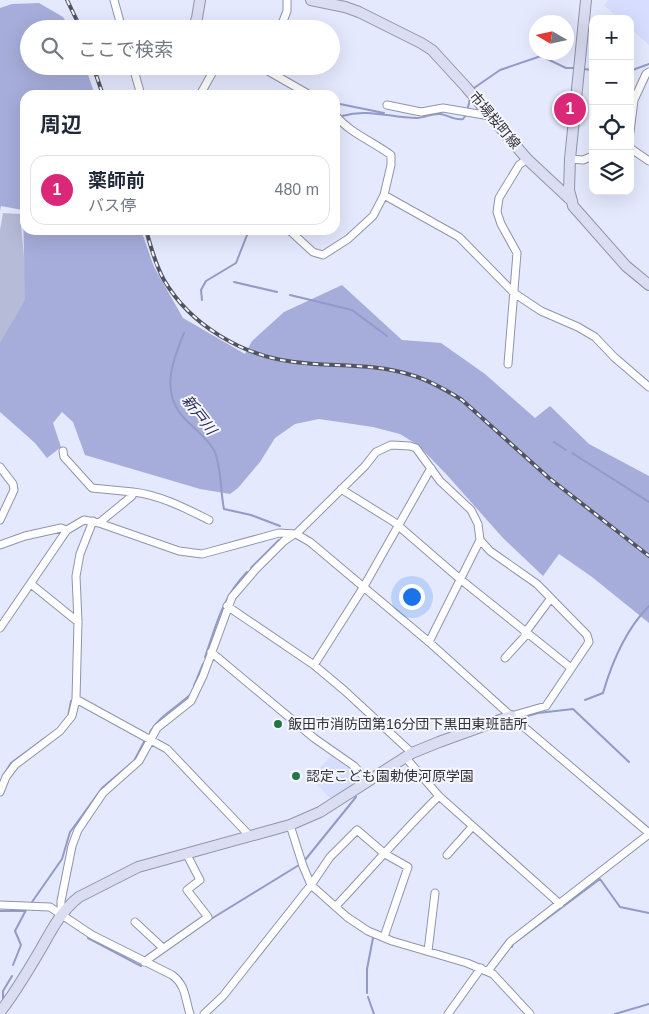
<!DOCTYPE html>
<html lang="ja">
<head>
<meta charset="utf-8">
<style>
  :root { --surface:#fff; --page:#f2f2f3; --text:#1f2937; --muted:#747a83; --line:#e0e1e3; --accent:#db2777 }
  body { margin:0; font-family:Arial,"Noto Sans JP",sans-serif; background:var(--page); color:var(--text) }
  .controls { position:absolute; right:15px; top:15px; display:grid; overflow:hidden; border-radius:10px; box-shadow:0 5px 20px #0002 }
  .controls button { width:45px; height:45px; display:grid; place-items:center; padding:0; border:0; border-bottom:1px solid var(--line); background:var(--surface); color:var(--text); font:25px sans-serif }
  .compass { position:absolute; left:529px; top:15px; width:45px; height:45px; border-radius:50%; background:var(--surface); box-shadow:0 5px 20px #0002; rotate:279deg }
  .you { position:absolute; left:411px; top:596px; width:18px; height:18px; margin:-12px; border:4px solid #fff; border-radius:50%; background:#1a73e8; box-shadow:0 0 0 8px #1a73e833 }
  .badge { display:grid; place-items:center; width:32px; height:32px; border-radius:50%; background:var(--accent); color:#fff; font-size:16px; font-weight:700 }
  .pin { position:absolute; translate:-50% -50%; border:2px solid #fff; box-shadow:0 1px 5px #0006 }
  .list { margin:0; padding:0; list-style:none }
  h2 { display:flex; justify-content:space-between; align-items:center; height:65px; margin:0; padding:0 20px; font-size:21px }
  h2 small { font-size:16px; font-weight:400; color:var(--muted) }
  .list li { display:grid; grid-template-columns:32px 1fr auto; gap:15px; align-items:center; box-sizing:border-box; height:70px; margin:0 10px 10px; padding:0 10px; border:1px solid var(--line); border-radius:15px }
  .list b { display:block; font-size:19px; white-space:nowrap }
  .list p { margin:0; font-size:16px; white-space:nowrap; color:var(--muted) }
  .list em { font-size:16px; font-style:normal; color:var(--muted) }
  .icon { flex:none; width:28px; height:28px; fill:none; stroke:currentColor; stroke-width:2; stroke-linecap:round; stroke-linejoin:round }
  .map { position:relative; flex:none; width:649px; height:1014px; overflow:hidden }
  .search { position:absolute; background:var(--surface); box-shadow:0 5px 20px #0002; left:20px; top:20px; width:320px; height:55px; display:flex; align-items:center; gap:12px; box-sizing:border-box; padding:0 18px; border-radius:28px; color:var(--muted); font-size:19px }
  .panel { position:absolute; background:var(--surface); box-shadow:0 5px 20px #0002; left:20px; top:90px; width:320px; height:145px; border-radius:15px }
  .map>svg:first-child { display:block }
</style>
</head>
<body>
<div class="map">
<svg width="649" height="1014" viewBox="0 0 649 1014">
  <rect width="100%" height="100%" fill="#e5e9fe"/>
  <!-- built -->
  <path fill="#d7ddfe" d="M608 0H649V45L630 28V19H619L604 5Z
    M333 754 360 780 332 800 310 778Z"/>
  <!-- green -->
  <path fill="#b6bbd7" d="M3 213 20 214 28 299 0 351V230Z"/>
  <!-- forest -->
  <path fill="#a6adda" d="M39 3 63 17 71 29H29V66H85L95 95H25V230H141L154 267 183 318 245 354 252 341 284 312 342 285 402 340 441 343 485 374 535 418 550 406 589 444 649 476V623L592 577 559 554 543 576 503 538 447 475 418 445 400 434 373 427 319 419 295 424 275 438 260 462 238 488 230 494 200 489 85 455 73 422 62 412 53 423 61 447 47 458 35 443 0 412V343L25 300 23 210 1 206 0 211V8L12 4Z"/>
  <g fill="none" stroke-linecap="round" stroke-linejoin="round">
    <!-- stream -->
    <path stroke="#939ac6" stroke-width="2" d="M583 69 593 70
      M630 71 649 64
      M474 88 500 70 541 56 566 68H576
      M335 103 384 113
      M342 116C369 108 390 118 417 118 425 118 432 113 440 114 448 115 455 121 463 119L466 115 470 99
      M234 282 277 292
      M290 295 352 310 387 336
      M202 300 201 290 206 281 236 263 249 230
      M184 333C171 364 160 395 187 421 197 431 209 440 215 452 222 471 220 490 224 509L251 515 280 526
      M554 442 566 450
      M572 453 649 502
      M251 568 279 540
      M205 657C217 623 222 598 247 572
      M194 686 203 664
      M585 700 603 693C612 662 625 630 649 606
      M68 717 71 701
      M521 718 538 713 573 709 629 762
      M150 732C160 715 178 707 192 693
      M3 776 11 763 45 738
      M305 860 356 797
      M32 902 62 859 70 832 76 824 102 788 134 761 145 740
      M0 911H25
      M211 919 299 865
      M88 938 141 966
      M512 947 513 944 600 879 620 907 649 913
      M13 965 21 945 15 931 26 910
      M367 993V969L373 938
      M368 997 374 1014
      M3 999V991L12 976
      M615 1014 649 1004"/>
    <defs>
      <path id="street" d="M114 0 122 29
        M280 29 287 11V0
        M246 66 250 68 261 67 310 95
        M133 67 141 95
        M200 95 216 66
        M387 105 421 112 443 108 490 116
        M630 132 634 100 646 74 649 72
        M630 148 649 161
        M570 159 583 160 593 156
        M384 195 459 237 514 293 541 311 578 327 595 337 614 357 649 387
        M289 230 313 252 323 255 348 239 373 216 384 195 391 165V155C372 141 350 133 335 115
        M508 364 517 253 501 224 497 212 499 198 519 165 527 159
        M63 451 64 457 92 488 133 492 132 496 99 523
        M0 467 13 484 14 490 0 520
        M341 489 394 522 460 579 571 668
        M133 492C160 495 185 508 209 520
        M296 534 310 542 429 642 511 716 649 833
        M0 545 25 536 61 528 67 530
        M31 584 78 622
        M227 606 314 665 345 691 412 753
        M0 628 67 530 84 520 99 523 179 551 202 554 279 533 296 534 365 466 376 452 391 445 410 446 416 448 440 481 471 510 478 524 480 540 490 551 537 584 587 635 589 642 546 706 511 716
        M525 633 551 598
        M429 642 480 540
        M211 652 314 738 354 766 368 781
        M505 658 527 634
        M314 665 363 588 431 468
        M76 699 167 749 249 835
        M405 757 439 796 560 904
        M0 792 6 777 15 765 60 731 72 716 76 699 78 622 76 576 80 554 93 521
        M290 825 303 866 311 885 347 917 368 931 392 941 467 963 493 974 530 1014
        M447 855 472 827
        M0 905 50 907 92 935 172 975C186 985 185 999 190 1014
        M336 906C371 869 403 831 439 796
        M61 914V901L72 846 78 830 103 793 139 761 157 728 191 701 203 676 232 597 256 569 284 541 293 535
        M135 922 163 948
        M428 951 435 893
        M144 962 208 917 187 890 200 880 186 853
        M488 971 510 942 649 834
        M204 1014 223 996 311 885 330 857 357 830 385 854 408 867 384 937
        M448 1014 481 968"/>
      <path id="secondary" d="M311 0 345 7 359 12 421 43 432 50 466 87 527 159 572 201 573 206 626 266 649 285
        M193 29 197 18 200 0
        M134 70 140 66
        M572 201 569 190 570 159 586 0
        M0 1012C16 992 29 969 42 947 52 929 62 910 79 897L138 867 290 825 320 812 412 753 439 742 511 716"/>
    </defs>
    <!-- street casing -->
    <use href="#street" stroke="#8f94ac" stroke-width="9"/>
    <!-- secondary casing -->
    <use href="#secondary" stroke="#8f94ac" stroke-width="12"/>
    <!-- street -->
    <use href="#street" stroke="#fff" stroke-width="7"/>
    <!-- secondary -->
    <use href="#secondary" stroke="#dbdef2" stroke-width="10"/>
    <defs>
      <path id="rail" d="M67 0 81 29
        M93 66 103 95
        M146 230C151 247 155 264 164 280 190 325 243 356 294 362 333 367 374 363 411 375 429 380 446 390 462 400L549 478 649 556"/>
    </defs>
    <!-- rail casing -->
    <use href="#rail" stroke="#515460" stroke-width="4"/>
    <!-- rail -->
    <use href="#rail" stroke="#f6f7fc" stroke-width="2" stroke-dasharray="5.5" stroke-linecap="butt"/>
  </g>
  <!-- markers -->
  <g fill="#227547" stroke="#f6f7fc" stroke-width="2">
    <circle cx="278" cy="724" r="5"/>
    <circle cx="296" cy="776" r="5"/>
  </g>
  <g text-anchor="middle" stroke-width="4" stroke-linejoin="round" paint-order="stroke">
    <!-- street labels -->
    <g font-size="14" fill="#31333d" stroke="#f6f7fc">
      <text transform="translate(495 120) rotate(50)" y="5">市場桜町線</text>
    </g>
    <!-- poi labels -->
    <g font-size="14" fill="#31333d" stroke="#f6f7fc" text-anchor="start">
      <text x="288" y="729">飯田市消防団第16分団下黒田東班詰所</text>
      <text x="306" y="781">認定こども園勅使河原学園</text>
    </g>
    <!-- water labels -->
    <g font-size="15" font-style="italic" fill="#222359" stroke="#f6f7fc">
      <text transform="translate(199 415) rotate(52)" y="5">新戸川</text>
    </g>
  </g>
</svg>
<div class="controls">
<button>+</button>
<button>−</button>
<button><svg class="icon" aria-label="locate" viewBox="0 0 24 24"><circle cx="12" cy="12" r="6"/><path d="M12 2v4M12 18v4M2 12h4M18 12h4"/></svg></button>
<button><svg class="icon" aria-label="layers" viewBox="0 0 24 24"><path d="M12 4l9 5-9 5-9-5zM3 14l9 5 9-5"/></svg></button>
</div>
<svg class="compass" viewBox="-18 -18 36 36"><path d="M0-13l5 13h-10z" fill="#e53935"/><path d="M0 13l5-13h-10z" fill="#747a83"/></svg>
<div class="you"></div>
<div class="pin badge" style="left:570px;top:109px">1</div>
<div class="search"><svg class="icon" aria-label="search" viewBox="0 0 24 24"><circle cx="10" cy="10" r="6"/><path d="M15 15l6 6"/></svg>ここで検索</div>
<section class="panel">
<h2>周辺<small></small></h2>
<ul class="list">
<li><span class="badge">1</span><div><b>薬師前</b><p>バス停</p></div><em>480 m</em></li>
</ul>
</section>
</div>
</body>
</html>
